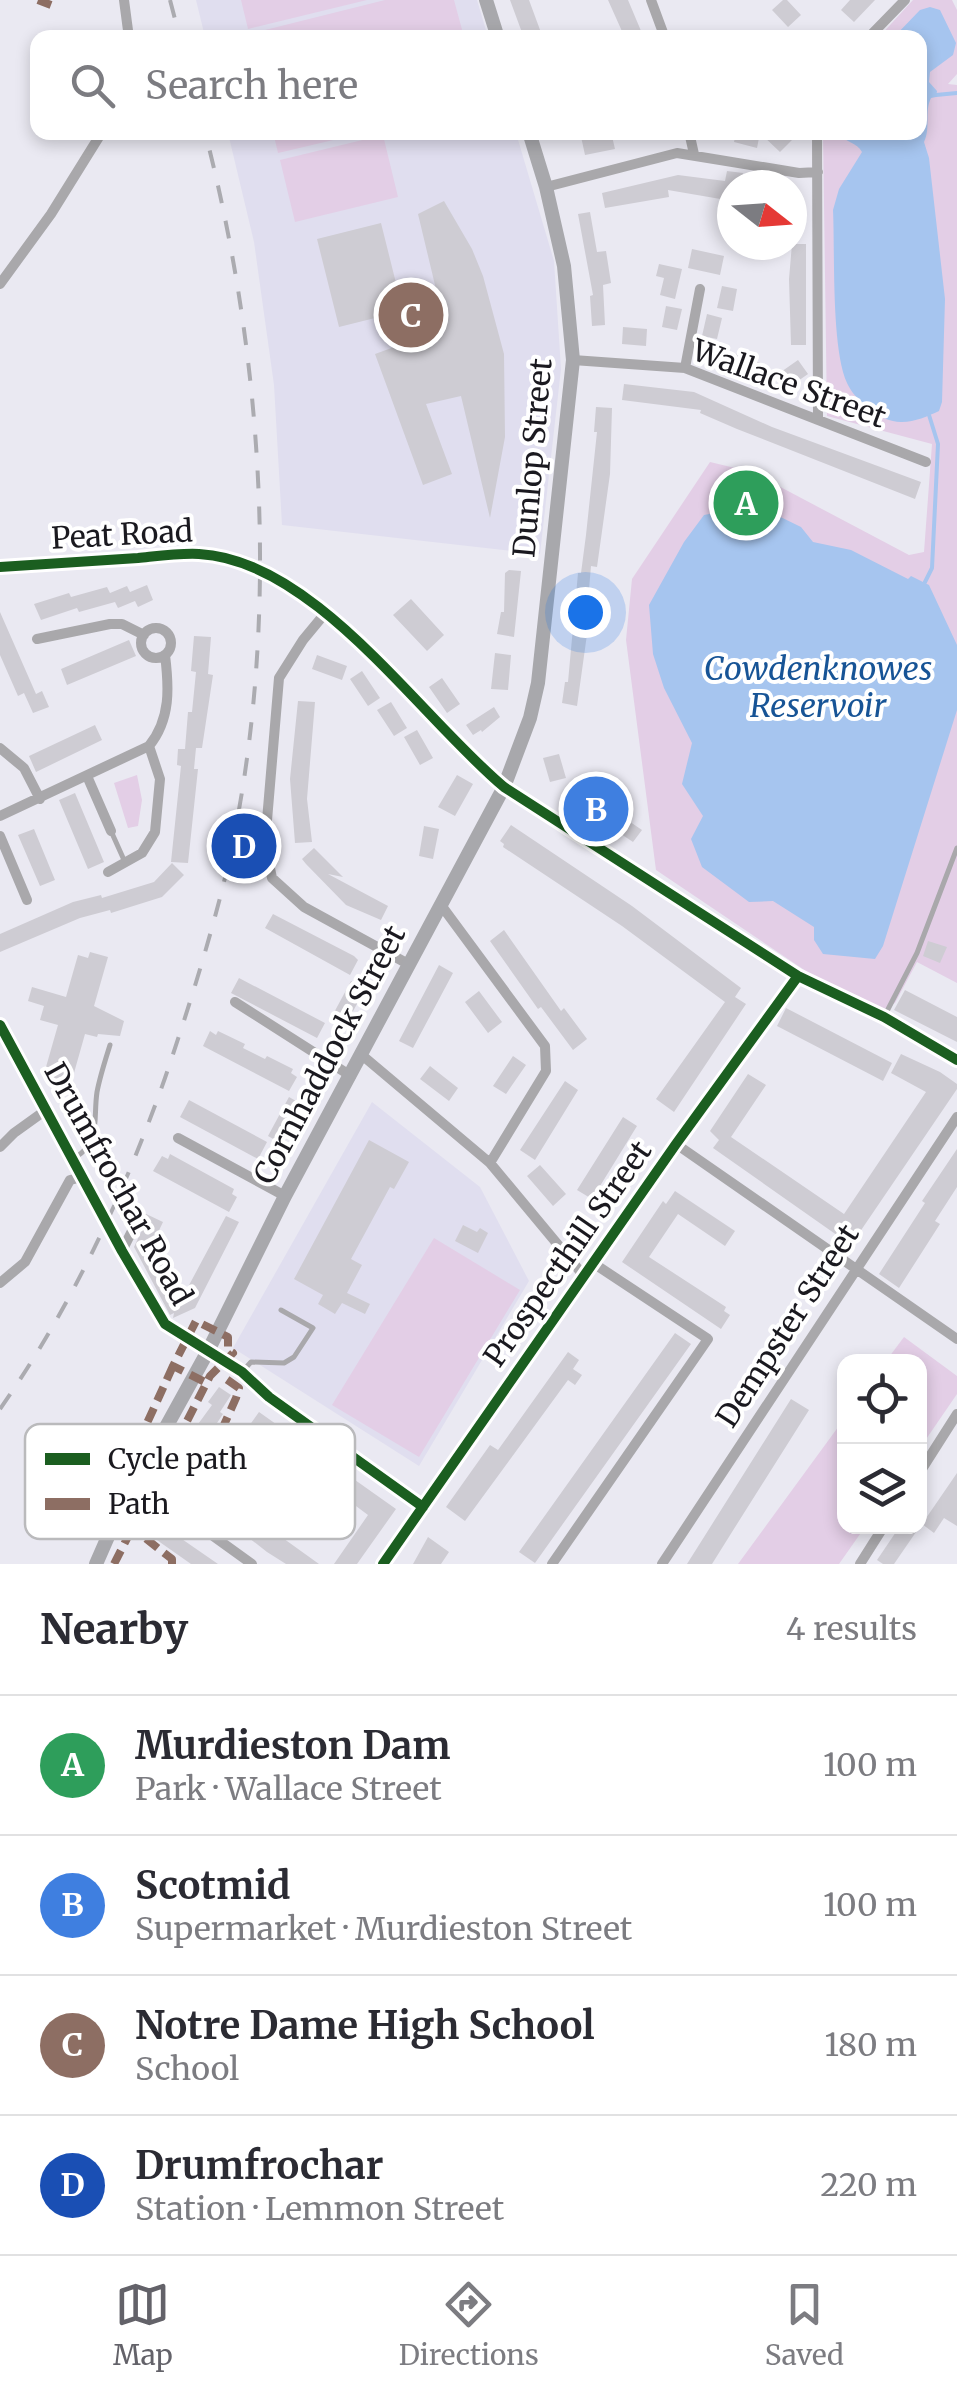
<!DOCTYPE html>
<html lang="en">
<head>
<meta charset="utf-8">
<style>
  :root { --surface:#fff; --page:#f2f2f3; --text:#2b2b33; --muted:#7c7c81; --line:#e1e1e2; --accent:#636269 }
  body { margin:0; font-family:Merriweather,serif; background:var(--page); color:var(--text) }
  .controls { position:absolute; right:30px; bottom:30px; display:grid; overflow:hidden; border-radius:20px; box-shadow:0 5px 15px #0003 }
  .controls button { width:90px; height:90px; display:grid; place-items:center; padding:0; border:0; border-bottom:2px solid var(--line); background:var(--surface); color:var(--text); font:50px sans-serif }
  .compass { position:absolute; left:717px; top:170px; width:90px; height:90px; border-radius:50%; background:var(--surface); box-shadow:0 5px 15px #0003; rotate:107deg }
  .you { position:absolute; left:585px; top:612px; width:35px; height:35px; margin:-25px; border:8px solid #fff; border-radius:50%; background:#1a73e8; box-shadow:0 0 0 15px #1a73e833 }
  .badge { display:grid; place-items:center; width:65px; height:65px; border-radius:50%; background:var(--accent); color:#fff; font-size:32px; font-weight:700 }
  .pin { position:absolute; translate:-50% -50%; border:5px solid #fff; box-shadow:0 2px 10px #0006 }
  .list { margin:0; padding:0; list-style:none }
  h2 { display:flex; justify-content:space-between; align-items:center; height:130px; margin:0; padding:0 40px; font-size:42px }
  h2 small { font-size:32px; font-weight:400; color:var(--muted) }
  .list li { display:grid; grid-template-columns:65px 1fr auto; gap:30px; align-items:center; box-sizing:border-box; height:140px; padding:0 40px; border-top:2px solid var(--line) }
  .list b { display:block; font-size:38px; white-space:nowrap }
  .list p { margin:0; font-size:32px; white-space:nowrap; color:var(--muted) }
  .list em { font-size:32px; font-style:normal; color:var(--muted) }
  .icon { flex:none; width:55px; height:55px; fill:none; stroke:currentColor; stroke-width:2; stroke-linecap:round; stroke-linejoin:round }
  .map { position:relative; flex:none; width:957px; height:1564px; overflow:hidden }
  .search { position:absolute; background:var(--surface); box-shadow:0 5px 15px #0003; left:30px; right:30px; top:30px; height:110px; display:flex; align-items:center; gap:25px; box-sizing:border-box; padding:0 35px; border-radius:20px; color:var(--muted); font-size:38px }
  .sheet { height:690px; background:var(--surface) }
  nav { display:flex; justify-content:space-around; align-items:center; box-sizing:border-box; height:140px; border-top:2px solid var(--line); background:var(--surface); font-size:28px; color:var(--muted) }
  nav a { display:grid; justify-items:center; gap:5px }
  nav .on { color:var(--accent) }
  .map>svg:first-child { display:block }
</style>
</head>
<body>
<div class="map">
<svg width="957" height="1564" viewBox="0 0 957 1564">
  <rect width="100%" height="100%" fill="#eae9f2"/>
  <!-- built -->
  <path fill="#e0deef" d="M196 0H477L488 37H205Z
    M228 133H516L554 261 561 369 540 554 282 525 274 385 254 242Z
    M372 1102 480 1187 529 1281 419 1466 233 1348Z"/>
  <!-- green -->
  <path fill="#e3cee6" d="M241 0H367L248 29Z
    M385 0H454L464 37H250L249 34Z
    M913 0H952L957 10V74L948 84 957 85V983L917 962 895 1003 877 1013 840 994 656 870 626 640 632 579 710 462 752 472 909 555 924 552 932 444 827 416 823 133 920 132V38L879 37Z
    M273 132H363V133L278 153Z
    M383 135 398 197 295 222 280 160Z
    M137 775 142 800 138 826 128 828 114 783Z
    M434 1238 520 1290 419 1457 332 1405Z
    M904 1337 957 1376V1394L920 1448V1362L886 1361Z
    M844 1419V1526L865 1527 839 1564H738Z"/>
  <!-- water -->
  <path fill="#a6c5ef" d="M930 7 940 10 956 43 953 55 930 72 929 82 937 91 936 97 931 98C924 112 931 127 924 142L929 158 945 299 942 402 939 411C928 416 915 422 902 422 882 423 855 401 847 383 831 348 835 251 833 210L839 189 862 152C857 142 845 143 839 133L920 132V38L894 37 920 10Z
    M756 505 801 527 813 542 851 550 908 579 911 576 929 585 957 645V710L883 946 875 959 823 954 814 940V927L773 901 749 902 702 867 691 839 703 816 682 784 692 743 664 688 653 654 649 605 684 542 704 515Z"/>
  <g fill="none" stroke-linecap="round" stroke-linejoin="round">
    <!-- stream -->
    <path stroke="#a6c5ef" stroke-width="4" d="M936 95 957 93
      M925 582 932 568 938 444 929 415"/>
  </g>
  <!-- building -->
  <path fill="#ceccd3" d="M510 0H529L543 38H524Z
    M608 0H628L644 38H625Z
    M783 0H787L801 15 788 27 772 10Z
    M850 0H875L854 22 841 10Z
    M580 132H611L615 149 585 155Z
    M736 132H800L780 152 760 133 757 148 734 142Z
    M727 171 743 173 741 185H732V201L668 190 669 197 605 208 602 193 678 175 725 181Z
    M444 201 472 249 483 276 504 354 505 437 490 518 461 396 426 404 452 474 423 485 375 354 408 342 405 319 440 306 418 214Z
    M590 212 597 252 606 251 611 283 603 285 605 325 592 326 590 296 593 295 578 214Z
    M381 223 403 311 339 327 317 239Z
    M792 244H806V345H791L789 279Z
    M692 249 724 256 720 275 688 268Z
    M659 264 682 269 675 299 660 295 664 278 656 276Z
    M722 286 737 289 733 311 717 308Z
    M666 306 682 309 677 330 662 327Z
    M707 314 722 318 717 339 702 336Z
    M623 327 647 329 646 346 622 344Z
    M737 353 765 365 760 376 732 364Z
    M798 360 808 374 788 388 778 374Z
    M624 384 694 392 772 427 921 482 915 499 737 429 700 413 701 410 622 400Z
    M596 407 612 408 610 474 597 567 591 566 587 613H590L577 706 562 703 565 682H568L578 573H581L586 535 597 432H594Z
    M509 570 521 571 514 637 497 634 501 612H504L505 573Z
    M147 585 153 600 138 607 135 601 118 608 115 602 79 612 77 608 41 620 34 604 69 593 71 597 107 587 110 593 127 586 130 592Z
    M411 599 444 635 427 651 393 615Z
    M0 612 36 694 42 691 49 707 33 713 24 693 18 696 0 655Z
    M194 636 211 637 208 674 213 675 202 748H196L194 769H198L188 863 171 862 181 766 177 765 178 749H185L188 712H192L196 672 191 671Z
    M129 640 136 656 67 685 61 669Z
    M495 653 511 655 508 690 491 689Z
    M317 655 347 666 342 680 312 669Z
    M362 671 380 698 368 706 350 679Z
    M442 678 460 704 447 713 429 687Z
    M298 701 315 702 307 799 312 842 295 843 290 779Z
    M391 702 407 728 394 736 377 710Z
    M494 707 500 717 482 732 481 730 473 735 466 725Z
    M95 725 102 740 36 772 29 756Z
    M417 730 433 758 420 765 404 737Z
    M559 754 566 778 550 782 543 758Z
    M457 775 473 784 455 816 438 807Z
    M588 783 619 804 614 811 642 830 633 842 606 824 601 831 566 808 581 785Z
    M75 793 104 862 88 869 59 800Z
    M511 825 632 906 741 988 735 997 746 1004 674 1112 656 1099 725 1002 622 926 503 847 504 844 500 841Z
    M424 826 439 829 433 859 419 856Z
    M34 829 55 880 40 886 18 835Z
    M314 848 343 877 328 874 388 906 381 920 346 905 306 864 302 859Z
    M172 863 184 875 162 897 111 913 110 910 80 918 0 952V934L73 902 101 895 102 898 154 882Z
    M273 914 354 956 358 960 350 975 265 928Z
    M504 930 561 1011 564 1008 587 1039 573 1050 541 1007 538 1009 490 941Z
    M928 941 947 947 940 963 923 956Z
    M90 952 108 957 94 1006 124 1021 120 1036 98 1034 97 1037 85 1034 72 1080 59 1077 57 1082 48 1079 51 1068 46 1067 58 1025 40 1020 44 1006 28 1001 32 987 66 997 78 955 88 958Z
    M439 965 453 973 413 1048 399 1041Z
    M239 978 325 1023 317 1038 231 993Z
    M351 981 365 989 344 1028 330 1020Z
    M905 990 957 1017V1042L894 1010Z
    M479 991 502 1022 488 1033 465 1002Z
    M786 1008 892 1063 883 1081 777 1026Z
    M210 1031 216 1035 218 1031 245 1044 243 1048 265 1059 267 1056 293 1069 291 1073 297 1077 289 1091 203 1046Z
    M901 1054 940 1072 957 1084V1089L851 1245 713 1148 719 1140 710 1131 748 1074 766 1085 731 1137 844 1214 926 1092 891 1073Z
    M513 1056 526 1065 506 1094 493 1086Z
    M430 1066 458 1088 449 1101 420 1079Z
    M565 1081 578 1090 535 1160 520 1150Z
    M289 1097 303 1105 282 1144 268 1136Z
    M189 1100 267 1142 258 1159 180 1117Z
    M623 1117 637 1126 592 1199 577 1190Z
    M369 1140 409 1162 394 1189 390 1187 351 1259 362 1265 347 1293 370 1304 365 1314 342 1303 335 1314 318 1304 323 1295 294 1279Z
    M957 1149V1187L935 1221 940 1224 899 1288 879 1274 925 1203 922 1201Z
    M170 1154 234 1189 232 1194 237 1197 229 1212 153 1171 162 1156 168 1159Z
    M540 1165 566 1194 553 1206 527 1176Z
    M675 1191 735 1231 725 1246 678 1214 649 1257 726 1307 724 1311 730 1315 721 1329 622 1262 663 1201 666 1204Z
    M144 1213 163 1222 154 1241 180 1302 226 1216 239 1222 195 1308 173 1318 174 1313 170 1315 134 1247 142 1230 140 1221Z
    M463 1225 477 1232 480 1228 488 1233 478 1253 455 1241Z
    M675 1333 691 1344 535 1563 519 1552Z
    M568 1352 579 1360 573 1369 582 1375 575 1385 568 1380 465 1521 446 1507 490 1445 498 1450Z
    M219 1387 231 1395 220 1412 223 1414 205 1441 209 1444 191 1471 194 1473 176 1500 180 1502 163 1526 218 1564H191L154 1538 161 1528 149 1520 168 1492 165 1490 184 1463 180 1460 198 1434 193 1431 212 1405 208 1402Z
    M791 1399 809 1410 732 1532 712 1564H687Z
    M259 1412 396 1509 357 1564H334L368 1515 249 1426Z
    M957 1473V1526L944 1518 934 1533 922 1524Z
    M255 1518 319 1564H286L267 1552 244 1534Z
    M900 1526H909L916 1532 894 1564H883L877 1560Z
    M428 1537 449 1552 441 1564H413Z"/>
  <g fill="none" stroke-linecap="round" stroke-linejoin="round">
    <!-- lane -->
    <path stroke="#a9a8ab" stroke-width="5" d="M111 831 124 860
      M884 1017 917 953 957 848
      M76 1157C101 1141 93 1118 97 1092 100 1076 105 1061 110 1045
      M242 1372 251 1362 284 1363 294 1357 313 1328 281 1310"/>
    <!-- street -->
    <path stroke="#a9a8ab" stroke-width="10" d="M124 0 129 38
      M651 0 665 38
      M868 38 905 0
      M689 132 694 154
      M817 132 818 420
      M546 187 677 153 799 173 818 172
      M0 284 51 214 102 132
      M573 360 685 368 926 462
      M685 368 700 289
      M0 567 198 553 246 566
      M288 585 327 611 469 758 504 787 798 976 884 1017 957 1060
      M327 611 303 640 279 678 265 844 272 878 304 907 410 965
      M141 643a15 15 0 1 1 30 0a15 15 0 1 1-30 0Z
      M37 639 110 624H122L144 635
      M0 748 24 768 40 799
      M87 776 111 831
      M0 816 149 746C171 719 169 687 165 655
      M0 836 27 900
      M108 872 142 853 155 832 160 779 149 746
      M441 905 545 1046 546 1071 490 1163
      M235 1002 351 1076
      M0 1025 96 1200
      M363 1056 490 1163 584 1276
      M178 1138 285 1196
      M676 1144 957 1339
      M0 1147 14 1133 46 1110
      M119 1245 165 1324 242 1372 269 1397 423 1507
      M122 1251 134 1227
      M0 1283 25 1262 70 1180 83 1177
      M920 1472 957 1414
      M184 1515 252 1564
      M383 1564 676 1144 798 976
      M552 1564 708 1339 593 1263
      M662 1564 957 1117
      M860 1564 884 1526"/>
    <!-- secondary -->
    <path stroke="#a8a8ac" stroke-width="14" d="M486 0 498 38
      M96 1564 117 1516 208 1351 285 1196 504 787 530 718 538 683 573 360 564 266 546 187 529 132"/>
    <!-- rail -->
    <path stroke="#ababb0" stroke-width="4" stroke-dasharray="18 18" stroke-linecap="butt" d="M170 0 180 38
      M0 1409C71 1308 124 1194 165 1078 186 1016 206 953 222 890 282 648 267 371 205 132"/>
    <!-- street-bridge -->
    <path stroke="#a9a8ab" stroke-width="10" d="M246 566 288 585
      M96 1200 119 1245"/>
    <!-- quiet -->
    <path stroke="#8d6e63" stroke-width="8" stroke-dasharray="15 8" stroke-linecap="butt" d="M38 0 51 5
      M184 1515 236 1398 239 1388 222 1376
      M114 1564 210 1376 233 1353 228 1350V1337L196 1321 173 1366 207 1383
      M172 1564V1559C150 1543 131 1524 107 1511L173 1366"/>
    <defs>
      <path id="cycleway" d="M0 567C46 564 92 561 138 558 158 556 179 553 199 554 315 560 419 716 504 787L798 976 884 1017 957 1060
        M0 1025 122 1251 165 1324 242 1372 269 1397 423 1507
        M383 1564 676 1144 798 976"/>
    </defs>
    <!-- cycleway casing -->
    <use href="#cycleway" stroke="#fff" stroke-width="16"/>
    <!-- cycleway -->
    <use href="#cycleway" stroke="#1b5e20" stroke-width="10"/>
  </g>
  <g text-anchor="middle" stroke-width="8" stroke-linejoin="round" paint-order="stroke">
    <!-- street labels -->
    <g font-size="30" fill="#1a191f" stroke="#fff">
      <text transform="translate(789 384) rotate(20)" y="10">Wallace Street</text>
      <text transform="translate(533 458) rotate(-85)" y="10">Dunlop Street</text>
      <text transform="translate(122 535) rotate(-3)" y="10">Peat Road</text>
      <text transform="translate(330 1055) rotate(-62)" y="10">Cornhaddock Street</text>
      <text transform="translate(118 1184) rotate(61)" y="10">Drumfrochar Road</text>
      <text transform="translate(568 1254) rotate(-55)" y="10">Prospecthill Street</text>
      <text transform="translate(788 1326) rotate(-57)" y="10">Dempster Street</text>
    </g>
    <!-- water labels -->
    <g font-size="32" font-style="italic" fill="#175496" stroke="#fff">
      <text x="818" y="680">Cowdenknowes<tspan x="818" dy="37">Reservoir</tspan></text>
    </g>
  </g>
  <!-- legend -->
  <rect x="25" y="1424" width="330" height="115" rx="15" fill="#fff" stroke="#bababc" stroke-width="2.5"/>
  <rect x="45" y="1453" width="45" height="12" fill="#1b5e20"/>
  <rect x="45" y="1498" width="45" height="12" fill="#8d6e63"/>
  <g font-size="28" fill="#1a191f">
    <text x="108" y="1469">Cycle path</text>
    <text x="108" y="1514">Path</text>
  </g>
</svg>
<div class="controls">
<button><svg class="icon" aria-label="locate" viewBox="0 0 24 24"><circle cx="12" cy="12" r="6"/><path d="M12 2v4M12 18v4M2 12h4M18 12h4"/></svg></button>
<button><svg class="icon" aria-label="layers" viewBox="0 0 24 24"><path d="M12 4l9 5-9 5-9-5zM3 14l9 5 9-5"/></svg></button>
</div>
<svg class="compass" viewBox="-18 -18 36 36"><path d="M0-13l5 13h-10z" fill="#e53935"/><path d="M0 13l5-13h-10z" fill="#7c7c81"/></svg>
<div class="you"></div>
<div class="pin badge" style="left:746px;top:503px;background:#2e9e5b">A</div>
<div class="pin badge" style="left:596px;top:809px;background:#3f7fe0">B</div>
<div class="pin badge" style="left:411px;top:315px;background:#8d6e63">C</div>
<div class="pin badge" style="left:244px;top:846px;background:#1a4fb4">D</div>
<div class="search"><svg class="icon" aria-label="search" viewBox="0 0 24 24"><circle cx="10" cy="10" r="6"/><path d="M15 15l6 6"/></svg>Search here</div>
</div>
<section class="sheet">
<h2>Nearby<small>4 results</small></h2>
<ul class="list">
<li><span class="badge" style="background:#2e9e5b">A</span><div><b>Murdieston Dam</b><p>Park · Wallace Street</p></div><em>100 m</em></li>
<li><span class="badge" style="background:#3f7fe0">B</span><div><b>Scotmid</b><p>Supermarket · Murdieston Street</p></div><em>100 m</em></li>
<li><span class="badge" style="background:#8d6e63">C</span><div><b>Notre Dame High School</b><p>School</p></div><em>180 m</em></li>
<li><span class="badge" style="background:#1a4fb4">D</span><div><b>Drumfrochar</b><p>Station · Lemmon Street</p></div><em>220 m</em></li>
</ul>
</section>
<nav>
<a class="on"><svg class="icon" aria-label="map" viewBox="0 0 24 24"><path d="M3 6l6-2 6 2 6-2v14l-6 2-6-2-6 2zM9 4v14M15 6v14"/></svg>Map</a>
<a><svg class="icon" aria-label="directions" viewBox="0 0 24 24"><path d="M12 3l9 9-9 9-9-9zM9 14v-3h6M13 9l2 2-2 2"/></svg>Directions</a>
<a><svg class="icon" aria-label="saved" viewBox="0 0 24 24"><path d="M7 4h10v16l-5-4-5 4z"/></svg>Saved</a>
</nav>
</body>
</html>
